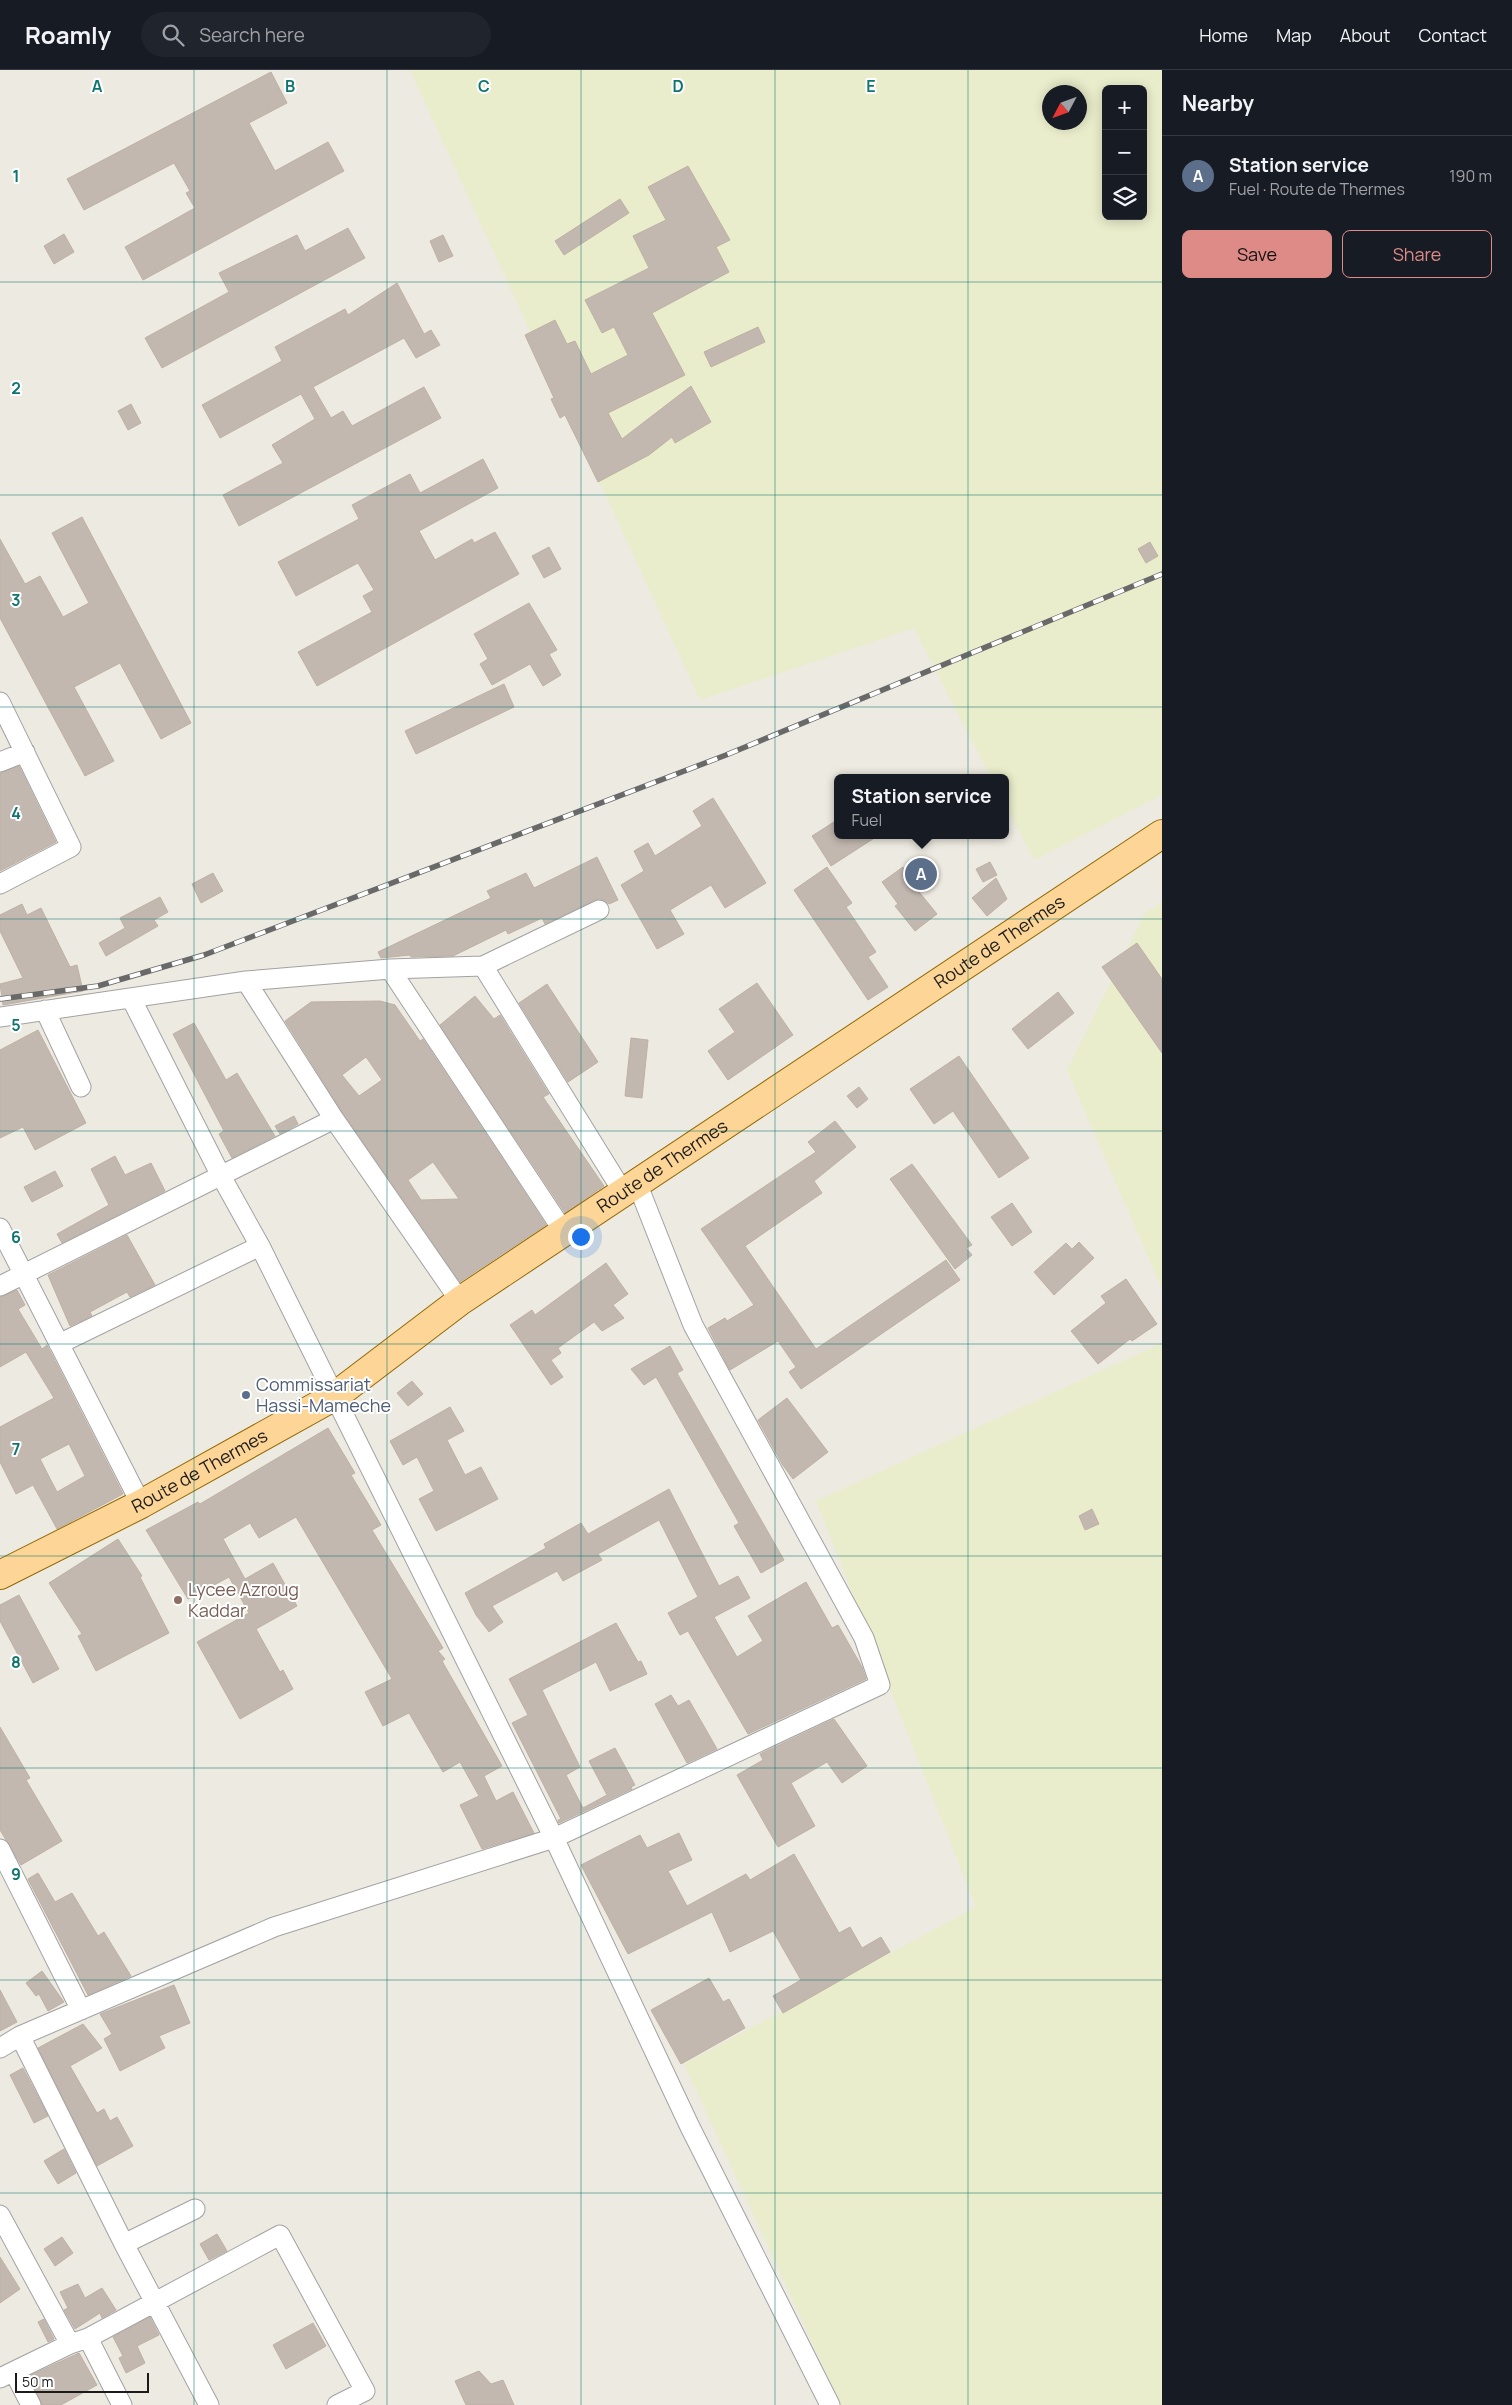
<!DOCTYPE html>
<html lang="en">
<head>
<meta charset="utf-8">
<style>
  :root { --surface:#171b24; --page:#20242c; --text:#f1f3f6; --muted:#9ea1a6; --line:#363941; --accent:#de8a87 }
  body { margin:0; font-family:Manrope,sans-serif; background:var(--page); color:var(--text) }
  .controls { position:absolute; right:15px; top:15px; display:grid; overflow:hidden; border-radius:8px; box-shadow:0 2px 12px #0003 }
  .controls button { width:45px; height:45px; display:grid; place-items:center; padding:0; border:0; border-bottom:1px solid var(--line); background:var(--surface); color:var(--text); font:25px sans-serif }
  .compass { position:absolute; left:1042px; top:15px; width:45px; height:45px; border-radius:50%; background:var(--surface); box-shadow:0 2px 12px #0003; rotate:229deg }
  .scale { position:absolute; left:15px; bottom:12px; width:134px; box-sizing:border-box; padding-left:5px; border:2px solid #1b1b1b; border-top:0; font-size:14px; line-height:18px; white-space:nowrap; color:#1b1b1b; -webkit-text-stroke:4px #fff; paint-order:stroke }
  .you { position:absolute; left:580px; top:1166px; width:18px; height:18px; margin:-12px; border:4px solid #fff; border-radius:50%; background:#1a73e8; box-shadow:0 0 0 8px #1a73e833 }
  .badge { display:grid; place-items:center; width:32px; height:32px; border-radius:50%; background:var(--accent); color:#fff; font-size:16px; font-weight:700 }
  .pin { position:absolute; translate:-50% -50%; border:2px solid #fff; box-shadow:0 1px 5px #0006 }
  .popup { position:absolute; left:834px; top:704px; width:175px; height:65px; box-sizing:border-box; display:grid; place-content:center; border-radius:8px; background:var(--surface); filter:drop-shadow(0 1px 4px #0005); font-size:16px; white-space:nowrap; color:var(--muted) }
  .popup b { font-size:19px; color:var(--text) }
  .popup::after { content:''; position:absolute; left:50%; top:100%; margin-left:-10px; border:10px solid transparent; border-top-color:var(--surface) }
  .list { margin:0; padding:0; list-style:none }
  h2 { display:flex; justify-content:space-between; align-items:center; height:65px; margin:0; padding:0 20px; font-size:21px }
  h2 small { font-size:16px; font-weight:400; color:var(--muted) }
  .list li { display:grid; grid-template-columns:32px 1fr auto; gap:15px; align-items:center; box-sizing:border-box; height:80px; padding:0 20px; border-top:1px solid var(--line) }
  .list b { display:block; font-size:19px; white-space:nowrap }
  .list p { margin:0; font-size:16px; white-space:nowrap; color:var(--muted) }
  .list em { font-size:16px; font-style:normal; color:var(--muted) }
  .actions { display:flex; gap:10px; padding:15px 20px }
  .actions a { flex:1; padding:11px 0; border:1px solid var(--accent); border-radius:8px; text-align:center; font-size:18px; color:var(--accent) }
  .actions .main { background:var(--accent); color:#111 }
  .icon { flex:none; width:28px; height:28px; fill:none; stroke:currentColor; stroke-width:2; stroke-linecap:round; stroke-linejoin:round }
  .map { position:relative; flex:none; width:1162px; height:2335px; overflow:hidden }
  header { display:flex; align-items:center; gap:30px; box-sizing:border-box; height:70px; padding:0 25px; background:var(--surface); border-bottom:1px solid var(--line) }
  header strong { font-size:24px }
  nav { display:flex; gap:28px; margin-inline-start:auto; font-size:18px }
  .search { width:350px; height:45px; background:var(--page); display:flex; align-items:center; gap:12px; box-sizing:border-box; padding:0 18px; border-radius:28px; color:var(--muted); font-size:19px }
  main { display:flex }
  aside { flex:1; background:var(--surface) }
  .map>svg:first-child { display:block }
</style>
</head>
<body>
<header>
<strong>Roamly</strong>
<div class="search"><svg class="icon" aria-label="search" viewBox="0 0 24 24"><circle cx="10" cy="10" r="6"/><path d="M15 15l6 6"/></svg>Search here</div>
<nav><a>Home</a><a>Map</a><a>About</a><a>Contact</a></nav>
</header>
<main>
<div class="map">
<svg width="1162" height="2335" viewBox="0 0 1162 2335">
  <rect width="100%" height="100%" fill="#edeae1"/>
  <!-- farmland -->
  <path fill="#e9edcb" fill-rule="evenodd" d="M410 0H1162V725L1034 790 1005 734V708H991L914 558 700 630ZM1106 19H1143V146H1106ZM1050 22H1080V52H1050Z
    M1162 833V1219L1067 1000 1145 843Z
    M1162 1273V2335H841L684 1994 976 1837 816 1431Z"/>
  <!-- building -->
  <path fill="#c2b8b0" stroke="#bfb1a3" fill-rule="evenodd" d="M271 2 287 33 249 53 275 101 328 72 344 101 143 210 125 177 195 138 186 123 190 121 174 93 84 140 67 109Z
    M688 96 730 170 716 177 729 202 652 243 685 305 608 343 622 369 691 316 711 352 675 373 672 367 649 385 598 412 565 345 560 348 551 329 554 328 525 265 555 250 567 274 575 271 591 304 628 285 614 257 602 263 585 230 649 198 633 166 666 150 648 117Z
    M620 129 629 143 564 185 555 171Z
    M348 158 365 188 162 298 145 268 229 222 219 203 297 165 305 181Z
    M64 164 74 182 54 194 44 176Z
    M443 165 453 186 439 192 430 171Z
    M397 213 424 264 431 260 440 275 416 288 404 268 313 317 331 348 343 341 352 356 424 317 441 348 239 456 223 425 283 393 272 375 315 349 301 324 220 368 202 335 282 291 275 277 345 239 348 245Z
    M758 257 765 272 711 297 704 282Z
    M131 334 141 353 128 360 118 341Z
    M483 389 498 418 419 461 435 490 472 469 474 473 495 462 519 504 317 616 298 582 372 542 363 526 374 520 358 493 296 526 278 492 359 449 352 435 410 404 420 423Z
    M82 447 191 653 161 669 120 593 74 617 114 691 85 706 0 548V469L25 514 40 506 63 547 89 533 52 463Z
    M1150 472 1158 486 1146 493 1138 479Z
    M549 477 561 499 544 508 532 486Z
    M529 533 557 580 549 584 561 605 543 616 530 594 492 615 480 594 488 589 474 564Z
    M504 614 514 637 416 684 405 661Z
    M19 696 56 772 0 801V703Z
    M713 728 766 813 725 838 711 815 670 840 684 864 657 879 621 815 644 801 634 781 648 773 655 786 702 756 693 741Z
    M837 750V765H879L831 796 812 766Z
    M597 787 618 830 609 834 600 829 595 830 545 854 542 848 508 864 506 860 453 886 411 887 410 885 381 888 378 882 491 828 487 821 526 803 534 818Z
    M990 792 997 805 983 812 976 799Z
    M827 797 852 833 846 837 876 882 868 887 888 917 868 930 794 820Z
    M903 797 912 810 911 812 937 844 915 861 895 836 898 834 882 812Z
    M213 803 223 821 201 833 192 814Z
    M996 808 1007 829 987 846 972 828Z
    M160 827 168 842 154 850 158 856 106 886 99 873 125 858 120 848Z
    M22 834 27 845 41 838 70 897 77 895 83 921 3 935 0 914 23 908 0 861V845Z
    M1137 873 1162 909V983L1102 897Z
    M757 913 793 965 728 1010 708 981 735 962 719 939Z
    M547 914 598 992 568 1012 519 933Z
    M1058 922 1074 943 1028 979 1012 959Z
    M475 926 494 949 500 945 549 1024 543 1027 604 1116 565 1143 440 955Z
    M380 931 395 935 420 971 423 969 546 1155 460 1212 343 1043 285 951 311 932ZM366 987 382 1010 359 1026 342 1005ZM433 1092 459 1129 421 1130 408 1110Z
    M194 953 226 1010 237 1003 275 1066 232 1088 219 1064 224 1061 173 964Z
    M38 960 86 1053 35 1080 23 1057 0 1068V980Z
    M631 968 648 970 642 1028 625 1026Z
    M959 986 1029 1088 999 1108 953 1041 934 1054 910 1019Z
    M859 1017 868 1029 857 1038 847 1026Z
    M294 1046 298 1054 280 1064 275 1056Z
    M835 1051 856 1077 814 1111 822 1123 745 1176 816 1279 946 1190 960 1210 801 1319 789 1302 796 1297 778 1271 730 1300 708 1258 725 1248 727 1251 754 1235 701 1159 816 1082 808 1072Z
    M115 1086 125 1105 151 1093 165 1121 62 1173 57 1164 109 1135 91 1099Z
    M912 1094 972 1175 966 1178 972 1185 955 1199 890 1109Z
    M55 1101 63 1116 32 1132 24 1117Z
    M1012 1133 1032 1162 1012 1176 991 1147Z
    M127 1165 155 1215 130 1227 127 1222 90 1242 92 1246 70 1256 48 1205Z
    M1079 1172 1094 1188 1054 1225 1034 1202 1066 1173 1072 1179Z
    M606 1193 628 1224 613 1235 624 1248 602 1261 594 1252 558 1278 561 1283 551 1290 563 1307 551 1315 510 1255 532 1240 535 1245Z
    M1126 1209 1157 1254 1132 1271 1130 1269 1098 1294 1071 1261 1106 1233 1101 1226Z
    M17 1220 25 1235 18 1239 42 1279 47 1275 123 1424 57 1459 33 1415 16 1424 0 1392V1357L54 1328 26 1282 0 1297V1227ZM69 1374 85 1406 57 1422 40 1389Z
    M670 1276 683 1300 677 1303 784 1490 761 1503 734 1456 739 1453 656 1307 644 1315 631 1299Z
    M412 1311 423 1324 408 1336 397 1323Z
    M787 1328 828 1382 793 1409 782 1394 758 1350Z
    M450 1337 464 1361 447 1370 465 1405 481 1397 498 1429 436 1461 419 1429 434 1421 417 1387 403 1395 390 1371Z
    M328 1358 355 1403 351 1405 381 1455 372 1460 443 1578 438 1581 445 1589 442 1591 502 1696 484 1706 496 1731 513 1722 534 1763 482 1779 460 1735 479 1726 460 1692 443 1702 409 1643 383 1656 365 1622 392 1609 296 1447 259 1468 250 1453 223 1469 245 1509 273 1493 297 1536 256 1559 280 1602 283 1600 293 1619 240 1649 197 1572 249 1543 229 1507 188 1529 146 1460 198 1432 200 1434Z
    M669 1419 719 1516 738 1506 750 1528 714 1547 737 1587 763 1571 748 1546 806 1512 832 1558 838 1555 862 1597 866 1609 748 1664 688 1561 680 1565 668 1543 698 1527 659 1450 598 1484 602 1490 563 1511 557 1501 492 1536 503 1552 489 1562 476 1545 465 1523 546 1478 544 1474 581 1453 588 1464Z
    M1092 1439 1099 1454 1085 1460 1079 1446Z
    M118 1469 142 1506 140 1507 169 1563 96 1601 78 1566 82 1564 49 1513Z
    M19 1525 59 1599 33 1613 0 1551V1535Z
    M616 1553 638 1592 641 1591 647 1604 610 1621 596 1592 542 1620 580 1697 566 1705 583 1738 607 1725 589 1691 615 1678 635 1715 631 1717 632 1719 559 1753 558 1750 561 1749 512 1653 528 1645 509 1609Z
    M671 1625 678 1636 689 1630 717 1679 687 1693 655 1634Z
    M834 1649 867 1696 842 1713 827 1692 791 1713 815 1756 778 1777 737 1705 763 1690 760 1684Z
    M0 1657 30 1708 26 1710 62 1771 21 1795 0 1760Z
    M679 1763 692 1790 668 1801 687 1836 746 1804 750 1810 794 1784 839 1863 850 1857 862 1878 881 1867 890 1882 783 1943 773 1926 801 1910 773 1861 730 1882 712 1842 628 1884 581 1795 640 1765 647 1778Z
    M38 1803 55 1832 72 1823 98 1866 104 1862 131 1906 88 1925 28 1809Z
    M42 1901 64 1932 48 1941 39 1924 36 1926 26 1913Z
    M709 1908 723 1932 729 1929 745 1958 681 1994 651 1940Z
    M174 1915 190 1953 159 1966 165 1978 120 2001 104 1969 112 1964 100 1944Z
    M0 1920 17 1952 0 1961Z
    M83 1954 102 1978 70 1996 97 2043 104 2039 110 2051 117 2047 133 2076 97 2096 38 1978Z
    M23 1998 48 2046 34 2053 10 2005Z
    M64 2079 76 2103 58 2114 44 2091Z
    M217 2164 227 2181 209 2190 200 2174Z
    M62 2167 73 2183 55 2196 44 2179Z
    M0 2187 20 2219 0 2233Z
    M78 2214 85 2228 102 2218 116 2240 102 2248 100 2243 75 2259 64 2240 68 2238 60 2222Z
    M150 2247 159 2265 137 2276 145 2293 126 2303 119 2288 123 2286 113 2267Z
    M44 2249 54 2269 48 2272 38 2252Z
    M313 2253 326 2276 286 2299 273 2275Z
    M79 2283 97 2315 61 2335H42L29 2306Z
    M479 2301 491 2314 503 2310 514 2335H466L455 2311Z"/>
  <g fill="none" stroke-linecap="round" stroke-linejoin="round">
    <defs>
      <path id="minor" d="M0 632 71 777 0 814
        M0 692 25 682
        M483 896 623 1122
        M390 899 564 1162
        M246 911 334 1049 460 1231
        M131 928 221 1106 260 1176 554 1768 690 2057 830 2335
        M45 940 81 1017
        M0 947 246 911 390 899 483 896 599 840
        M0 1158 141 1434
        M0 1216 334 1049
        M59 1274 260 1176
        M0 1779 81 1940
        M20 1966 124 2174 209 2335
        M0 1978 20 1966 274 1857 554 1768 880 1615 864 1568 693 1255 637 1113
        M0 2145 70 2274
        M124 2174 195 2139
        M88 2268 122 2335
        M14 2302 31 2335
        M0 2308 70 2274 88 2268 280 2165 365 2321 337 2335"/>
      <g id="primary">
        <path id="s1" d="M0 1505 141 1434 335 1326 460 1231 1162 764"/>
      </g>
    </defs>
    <!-- minor casing -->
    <use href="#minor" stroke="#a2a2a2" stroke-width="21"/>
    <!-- primary casing -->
    <use href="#primary" stroke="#936900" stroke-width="30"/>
    <!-- minor -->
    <use href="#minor" stroke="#fff" stroke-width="19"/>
    <!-- primary -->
    <use href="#primary" stroke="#fcd597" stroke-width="28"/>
    <defs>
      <path id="rail" d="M0 929 98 916 204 885 726 685 1162 504"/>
    </defs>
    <!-- rail casing -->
    <use href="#rail" stroke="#696969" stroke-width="5.5"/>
    <!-- rail -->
    <use href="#rail" stroke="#fff" stroke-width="4" stroke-dasharray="11" stroke-linecap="butt"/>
  </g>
  <!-- grid -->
  <path fill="none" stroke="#0f766e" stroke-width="1" stroke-opacity="0.55" d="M194 0V2335M387 0V2335M581 0V2335M775 0V2335M968 0V2335M0 212H1162M0 425H1162M0 637H1162M0 849H1162M0 1061H1162M0 1274H1162M0 1486H1162M0 1698H1162M0 1910H1162M0 2123H1162"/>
  <!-- markers -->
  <circle fill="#5c6f8a" stroke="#fff" stroke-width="2" cx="246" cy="1325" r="5"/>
  <circle fill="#8d6e63" stroke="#fff" stroke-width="2" cx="178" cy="1530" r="5"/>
  <g text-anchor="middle" stroke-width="4" stroke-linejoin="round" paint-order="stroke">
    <!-- street labels -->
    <g font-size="18" fill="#1b1b1b" stroke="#fff">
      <text dy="6" stroke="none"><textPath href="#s1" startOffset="1185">Route de Thermes</textPath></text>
      <text dy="6" stroke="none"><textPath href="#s1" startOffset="780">Route de Thermes</textPath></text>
      <text dy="6" stroke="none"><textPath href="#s1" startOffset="225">Route de Thermes</textPath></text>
    </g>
    <!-- service labels -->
    <g font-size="18" fill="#4e5e75" stroke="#fff" text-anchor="start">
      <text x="256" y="1321">Commissariat<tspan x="256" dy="21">Hassi-Mameche</tspan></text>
    </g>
    <!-- education labels -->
    <g font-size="18" fill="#785e54" stroke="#fff" text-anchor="start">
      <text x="188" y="1526">Lycee Azroug<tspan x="188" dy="21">Kaddar</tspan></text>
    </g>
  </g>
  <g font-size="16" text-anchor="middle" font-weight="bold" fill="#0f766e" stroke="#fff" stroke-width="4" stroke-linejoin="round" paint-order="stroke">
    <text x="97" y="22">A</text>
    <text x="290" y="22">B</text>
    <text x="484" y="22">C</text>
    <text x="678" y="22">D</text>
    <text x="871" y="22">E</text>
    <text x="16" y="112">1</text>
    <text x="16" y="324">2</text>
    <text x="16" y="536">3</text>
    <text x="16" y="749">4</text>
    <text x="16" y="961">5</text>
    <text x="16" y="1173">6</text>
    <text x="16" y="1385">7</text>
    <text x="16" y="1598">8</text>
    <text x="16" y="1810">9</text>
  </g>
</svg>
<div class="controls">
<button>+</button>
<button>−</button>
<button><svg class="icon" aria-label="layers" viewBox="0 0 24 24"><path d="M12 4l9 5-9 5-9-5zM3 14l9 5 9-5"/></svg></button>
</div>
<svg class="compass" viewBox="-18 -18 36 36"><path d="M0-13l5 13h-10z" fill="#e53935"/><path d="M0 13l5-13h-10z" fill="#9ea1a6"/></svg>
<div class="scale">50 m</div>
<div class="you"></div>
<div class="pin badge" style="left:921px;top:804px;background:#5c6f8a">A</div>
<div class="popup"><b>Station service</b>Fuel</div>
</div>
<aside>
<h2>Nearby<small></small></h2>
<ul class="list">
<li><span class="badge" style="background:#5c6f8a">A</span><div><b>Station service</b><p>Fuel · Route de Thermes</p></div><em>190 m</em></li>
</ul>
<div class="actions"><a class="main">Save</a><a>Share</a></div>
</aside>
</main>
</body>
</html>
